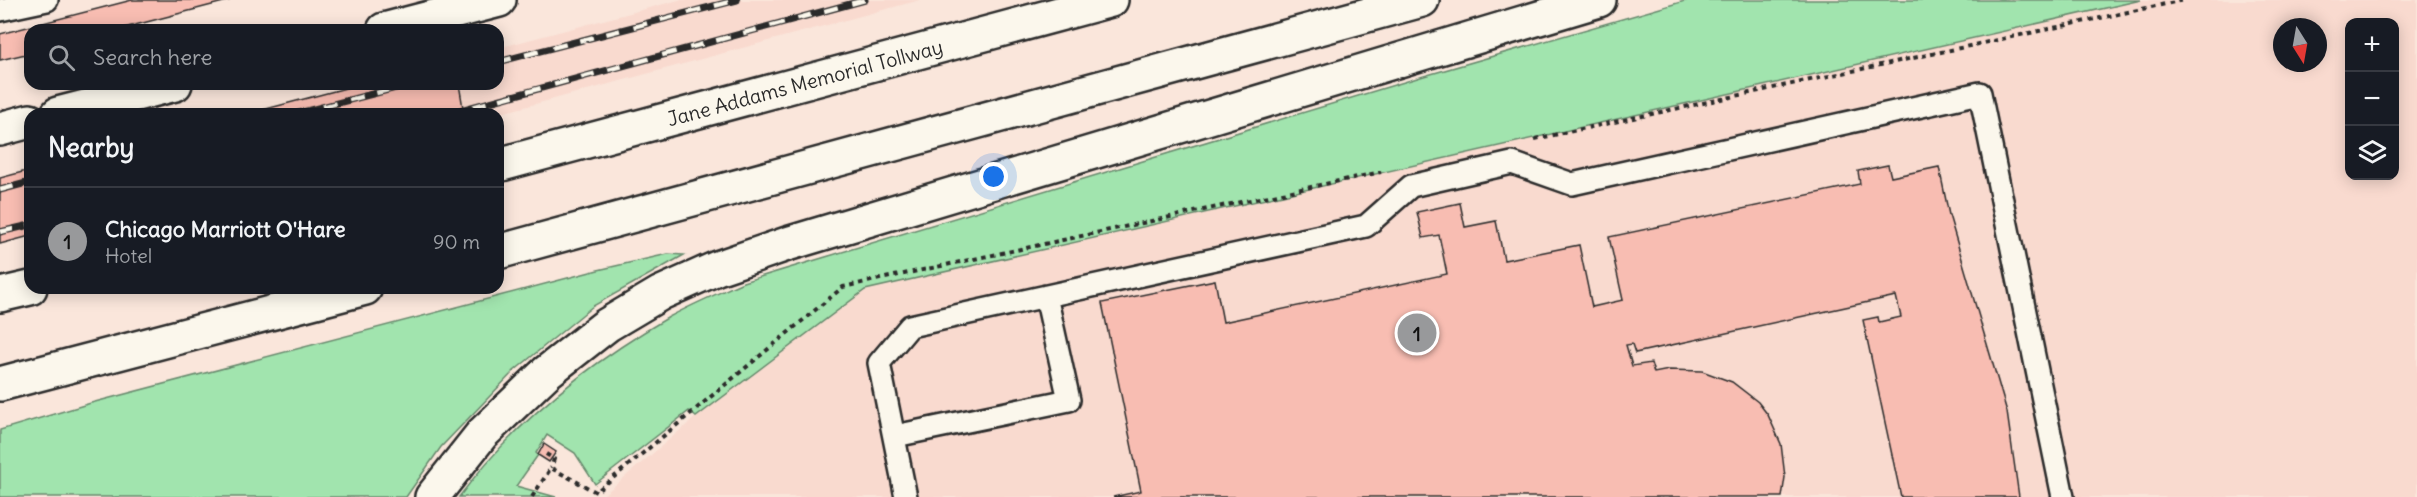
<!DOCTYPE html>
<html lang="en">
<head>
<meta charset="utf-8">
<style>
  :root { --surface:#171b24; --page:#242831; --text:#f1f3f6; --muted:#9ea1a6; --line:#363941; --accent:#98999b }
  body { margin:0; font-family:Delius,sans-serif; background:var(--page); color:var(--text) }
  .controls { position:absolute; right:18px; top:18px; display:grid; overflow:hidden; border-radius:12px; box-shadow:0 3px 15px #0003 }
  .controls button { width:54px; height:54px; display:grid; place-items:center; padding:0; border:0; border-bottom:2px solid var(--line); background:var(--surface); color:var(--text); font:30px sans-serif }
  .compass { position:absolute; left:2273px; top:18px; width:54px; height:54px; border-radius:50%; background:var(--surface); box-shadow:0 3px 15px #0003; rotate:169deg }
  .you { position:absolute; left:994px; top:177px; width:21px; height:21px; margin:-15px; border:4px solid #fff; border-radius:50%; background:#1a73e8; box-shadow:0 0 0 9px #1a73e833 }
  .badge { display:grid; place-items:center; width:39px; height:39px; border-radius:50%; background:var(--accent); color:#111; font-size:20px; font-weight:700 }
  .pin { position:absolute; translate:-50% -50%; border:3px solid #fff; box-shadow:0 2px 6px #0006 }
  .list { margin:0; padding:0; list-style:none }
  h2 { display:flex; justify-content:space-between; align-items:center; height:78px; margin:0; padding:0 24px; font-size:26px }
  h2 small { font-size:20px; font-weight:400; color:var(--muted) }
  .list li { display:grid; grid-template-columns:39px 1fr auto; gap:18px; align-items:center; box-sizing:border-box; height:108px; padding:0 24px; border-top:2px solid var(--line) }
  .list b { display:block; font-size:22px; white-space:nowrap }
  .list p { margin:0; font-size:20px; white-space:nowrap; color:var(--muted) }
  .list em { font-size:20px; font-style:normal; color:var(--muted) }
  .icon { flex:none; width:33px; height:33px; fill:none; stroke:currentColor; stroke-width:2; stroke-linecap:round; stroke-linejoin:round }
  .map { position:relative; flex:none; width:2417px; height:497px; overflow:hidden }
  .search { position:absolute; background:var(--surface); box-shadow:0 3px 15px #0003; left:24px; top:24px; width:480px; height:66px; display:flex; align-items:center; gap:15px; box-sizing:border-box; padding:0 21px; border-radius:18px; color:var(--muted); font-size:22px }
  .panel { position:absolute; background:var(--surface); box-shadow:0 3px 15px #0003; left:24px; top:108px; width:480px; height:186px; border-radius:18px }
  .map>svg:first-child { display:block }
</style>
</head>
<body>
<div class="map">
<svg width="2417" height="497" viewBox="0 0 2417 497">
  <rect width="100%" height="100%" fill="#fae6db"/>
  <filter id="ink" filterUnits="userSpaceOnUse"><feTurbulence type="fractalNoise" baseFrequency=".0167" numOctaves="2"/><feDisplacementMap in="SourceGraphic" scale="12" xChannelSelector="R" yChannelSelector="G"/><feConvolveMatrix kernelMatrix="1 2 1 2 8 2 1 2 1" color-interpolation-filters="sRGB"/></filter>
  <g filter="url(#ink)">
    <!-- built -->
    <path fill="#f9dacf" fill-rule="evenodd" d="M679 0H920L498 114H247L361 84H498V48Z
      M2141 0H2417V497H601L696 417 865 290ZM2350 22H2394V176H2350ZM2282 27H2318V63H2282Z"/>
    <!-- green -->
    <path fill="#a1e4ae" stroke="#66886c" stroke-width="1.5" d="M1688 0H2141L865 290 696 417 689 411 595 484 575 453 547 435 536 453 538 455 516 486 556 497H459C514 423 590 363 669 317 693 304 719 293 743 282L1424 76Z
      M668 254 684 255 593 306 514 371 441 447 406 497H0V430L91 403 598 270Z"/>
    <!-- building -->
    <path fill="#f8bdb2" stroke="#2b2b2b" stroke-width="1.5" d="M132 0H231L116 30H30V53L0 60V34Z
      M361 84H459L464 114H247Z
      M1888 165 1891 177 1939 167 1949 215 2007 412 2019 497H1901L1863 320 1878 317 1879 322 1901 317 1896 296 1635 353 1632 344 1626 345 1632 366 1651 363 1654 373 1669 370 1702 371 1732 382 1758 402 1768 415 1781 444 1785 477 1782 497H1113L1141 491 1102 303 1215 280 1223 322 1447 274 1439 235 1423 238 1417 212 1460 203 1465 227 1496 221 1504 260 1579 245 1592 307 1623 300 1609 237 1860 184 1858 171Z
      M30 170V236L0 244V178Z
      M544 444 556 452 549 462 538 455Z"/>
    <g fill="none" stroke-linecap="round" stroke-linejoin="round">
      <defs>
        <path id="lane" d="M0 10 47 0
          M895 436 1069 400 1046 296
          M906 497 879 363 910 326 1366 226 1411 186 1512 163 1572 184 1980 93 2063 497"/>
        <path id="highway" d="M384 30 499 0
          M58 114 175 84
          M0 129 30 121
          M498 165 1111 0
          M498 252 1422 0
          M0 295 30 288
          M0 384 365 288
          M432 497 482 434 547 372 607 325 661 293 717 268 787 244 1599 0"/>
      </defs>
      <!-- lane casing -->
      <use href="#lane" stroke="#2b2b2b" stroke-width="26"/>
      <!-- highway casing -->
      <use href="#highway" stroke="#2b2b2b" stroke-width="38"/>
      <!-- path -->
      <path stroke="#2b2b2b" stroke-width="4" stroke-dasharray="4.5 4.5" stroke-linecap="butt" d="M1535 139 2184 0
        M546 454 554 459 551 468
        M532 497 551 468 596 492 843 287 1381 172"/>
      <!-- lane -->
      <use href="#lane" stroke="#fbf7ec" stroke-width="21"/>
      <!-- highway -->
      <use href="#highway" stroke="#fbf7ec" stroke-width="33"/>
      <defs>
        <path id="rail" d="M498 62 737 0
          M295 114 411 84
          M446 114 865 0
          M0 190 30 182
          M0 232 30 225"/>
      </defs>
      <!-- rail casing -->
      <use href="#rail" stroke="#2b2b2b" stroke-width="7"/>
      <!-- rail -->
      <use href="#rail" stroke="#fbf7ec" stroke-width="4.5" stroke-dasharray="14" stroke-linecap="butt"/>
    </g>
  </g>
  <g text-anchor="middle" stroke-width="4.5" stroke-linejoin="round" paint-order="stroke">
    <!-- street labels -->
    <g font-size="20" fill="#2b2b2b" stroke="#fbf7ec">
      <text transform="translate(805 83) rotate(-15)" y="7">Jane Addams Memorial Tollway</text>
    </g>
  </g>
</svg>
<div class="controls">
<button>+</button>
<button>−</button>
<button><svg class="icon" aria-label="layers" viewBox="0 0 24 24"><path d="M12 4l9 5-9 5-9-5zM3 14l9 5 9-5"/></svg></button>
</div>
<svg class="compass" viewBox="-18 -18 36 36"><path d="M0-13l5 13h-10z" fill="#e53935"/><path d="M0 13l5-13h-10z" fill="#9ea1a6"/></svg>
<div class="you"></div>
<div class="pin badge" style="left:1417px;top:333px">1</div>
<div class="search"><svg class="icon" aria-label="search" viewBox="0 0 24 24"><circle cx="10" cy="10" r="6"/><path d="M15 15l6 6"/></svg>Search here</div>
<section class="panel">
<h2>Nearby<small></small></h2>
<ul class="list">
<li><span class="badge">1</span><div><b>Chicago Marriott O'Hare</b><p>Hotel</p></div><em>90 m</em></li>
</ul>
</section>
</div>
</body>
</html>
